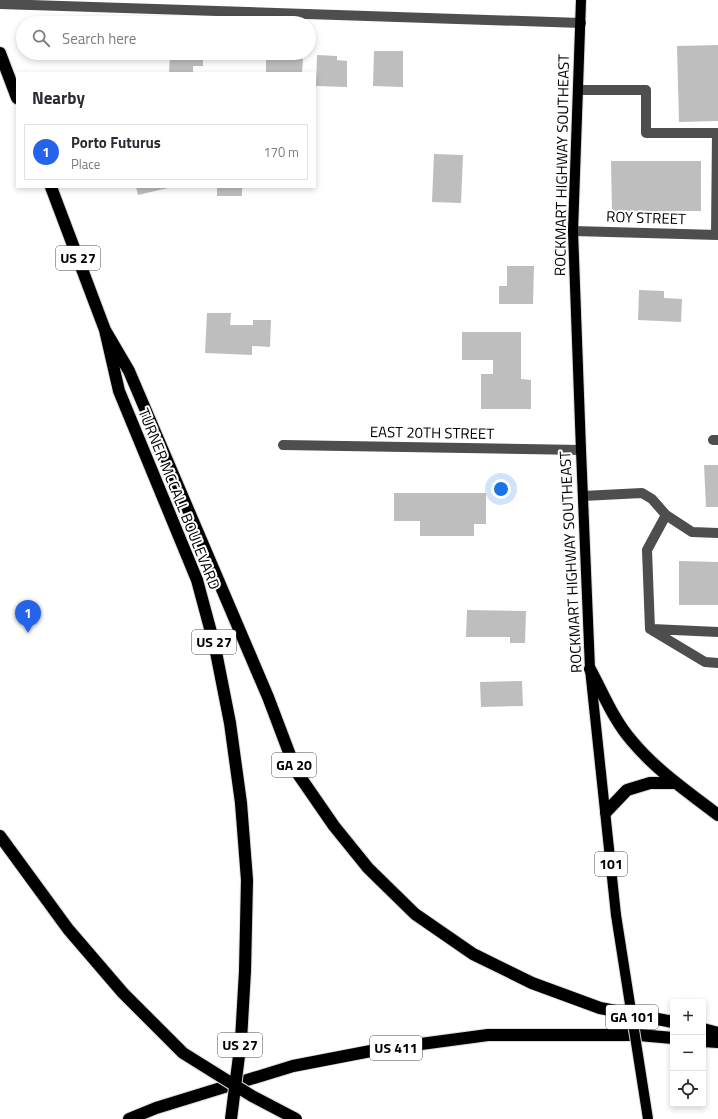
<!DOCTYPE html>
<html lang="en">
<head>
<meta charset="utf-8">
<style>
  :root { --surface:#fff; --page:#f7f7f7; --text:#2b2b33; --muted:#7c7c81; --line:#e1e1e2; --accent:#2563eb }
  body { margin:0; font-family:"Titillium Web",sans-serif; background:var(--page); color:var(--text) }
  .controls { position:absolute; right:12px; bottom:12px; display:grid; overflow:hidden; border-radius:0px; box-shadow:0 2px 6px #0003 }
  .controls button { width:36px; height:36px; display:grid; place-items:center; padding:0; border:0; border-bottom:1px solid var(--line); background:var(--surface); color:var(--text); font:20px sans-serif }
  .you { position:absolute; left:501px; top:489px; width:14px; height:14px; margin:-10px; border:3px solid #fff; border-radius:50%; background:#1a73e8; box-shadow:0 0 0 6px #1a73e833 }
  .badge { display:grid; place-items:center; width:26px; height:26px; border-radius:50%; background:var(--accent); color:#fff; font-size:13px; font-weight:700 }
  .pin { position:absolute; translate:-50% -33px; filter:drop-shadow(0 1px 2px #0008) }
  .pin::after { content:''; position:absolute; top:21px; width:14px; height:12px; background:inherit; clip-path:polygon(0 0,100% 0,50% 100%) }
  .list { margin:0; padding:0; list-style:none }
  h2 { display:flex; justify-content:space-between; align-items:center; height:52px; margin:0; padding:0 16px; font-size:17px }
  h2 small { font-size:13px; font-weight:400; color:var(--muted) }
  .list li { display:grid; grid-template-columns:26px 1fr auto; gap:12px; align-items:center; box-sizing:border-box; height:56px; margin:0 8px 8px; padding:0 8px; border:1px solid var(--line); border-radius:0px }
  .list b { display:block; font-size:15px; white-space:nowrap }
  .list p { margin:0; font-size:13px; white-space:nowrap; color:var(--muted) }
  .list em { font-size:13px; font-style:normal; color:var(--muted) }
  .icon { flex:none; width:22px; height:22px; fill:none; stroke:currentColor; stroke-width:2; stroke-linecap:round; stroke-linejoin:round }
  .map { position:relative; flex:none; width:718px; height:1119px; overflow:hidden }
  .search { position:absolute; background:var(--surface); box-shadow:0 2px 6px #0003; left:16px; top:16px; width:300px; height:44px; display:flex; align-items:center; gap:10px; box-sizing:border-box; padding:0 14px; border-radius:22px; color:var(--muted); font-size:15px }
  .panel { position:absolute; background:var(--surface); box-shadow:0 2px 6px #0003; left:16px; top:72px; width:300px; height:116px; border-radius:0px }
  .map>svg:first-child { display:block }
</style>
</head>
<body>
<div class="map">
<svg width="718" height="1119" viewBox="0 0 718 1119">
  <rect width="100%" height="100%" fill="#fff"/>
  <!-- building -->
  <path fill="#bebebe" d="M718 45V121L679 122 677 46Z
    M374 51H403V87L373 86Z
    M170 53H203V66H193V73H169Z
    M266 53H285V59H303L302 73H266Z
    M317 55 337 56V60L347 61V87L316 86Z
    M434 154 463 155 461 203 432 202Z
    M611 161H701V211H612Z
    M136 187H168V188L138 195Z
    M217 187H242V196H217Z
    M507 266H534L533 304H499V286H507Z
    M639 290 664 291V298L682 299 681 322 638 320Z
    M207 313H231L230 325H253V320H271L270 347 252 346V355L205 353Z
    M462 332H521V379L531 380V409H481V374H493V360H462Z
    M704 465H718V507H706Z
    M394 493H486V524H474V536H420V521H394Z
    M679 561 718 562V605H679Z
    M467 610 526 611 525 643H510V637H466Z
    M522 681 523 706 481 707 480 682Z"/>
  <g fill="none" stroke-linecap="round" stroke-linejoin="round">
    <defs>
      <path id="major" d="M581 0 573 231 581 450 590 669 616 915"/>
      <path id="highway" d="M0 53 17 98
        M51 187 105 330 119 391 197 580 215 647 230 723 241 803 247 880 245 971
        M105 330 129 371 268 697 296 771 334 826 368 868 415 914 473 954 532 983 600 1008 673 1022
        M590 669C603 693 614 721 632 741 656 770 688 792 718 815
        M606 812 627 790 650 783H675
        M0 836 68 929 123 993
        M703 1029 718 1033
        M703 1041 718 1042
        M129 1119 156 1108 293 1066 376 1050 488 1035H639L673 1038"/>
    </defs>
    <!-- major casing -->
    <use href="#major" stroke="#dbdbdb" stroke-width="12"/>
    <!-- highway casing -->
    <use href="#highway" stroke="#dbdbdb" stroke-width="14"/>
    <!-- minor -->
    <path stroke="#4e4e4e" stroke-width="10" d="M0 4 581 23
      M578 90H646V133H717L716 235
      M573 231 718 235
      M713 440H718
      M283 445 581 450
      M583 496 642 493 652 499 666 515 647 550 650 629
      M666 515 692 532 718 533
      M650 629 705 662 718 663
      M652 629 718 632"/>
    <!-- major -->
    <use href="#major" stroke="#000" stroke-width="10"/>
    <!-- highway -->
    <use href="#highway" stroke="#000" stroke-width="12"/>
    <defs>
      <path id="major-bridge" d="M616 915 648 1119"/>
      <path id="highway-bridge" d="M123 993 183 1053 252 1096 296 1119
        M231 1119 241 1040 245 971"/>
    </defs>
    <!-- major-bridge casing -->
    <use href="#major-bridge" stroke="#dbdbdb" stroke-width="12" stroke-linecap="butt"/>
    <!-- highway-bridge casing -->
    <use href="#highway-bridge" stroke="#dbdbdb" stroke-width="14" stroke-linecap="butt"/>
    <!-- major-bridge -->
    <use href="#major-bridge" stroke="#000" stroke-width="10"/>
    <!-- highway-bridge -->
    <use href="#highway-bridge" stroke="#000" stroke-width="12"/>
  </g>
  <g text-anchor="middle" stroke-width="4" stroke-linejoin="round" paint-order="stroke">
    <!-- shield labels -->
    <g fill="#fff" stroke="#4c4c4c" stroke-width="1">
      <rect x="56" y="246" width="44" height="24" rx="3"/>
      <rect x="192" y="630" width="44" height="24" rx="3"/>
      <rect x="272" y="753" width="44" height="24" rx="3"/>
      <rect x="595" y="852" width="32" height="24" rx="3"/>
      <rect x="606" y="1005" width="52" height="24" rx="3"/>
      <rect x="218" y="1033" width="44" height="24" rx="3"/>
      <rect x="370" y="1036" width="52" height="24" rx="3"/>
    </g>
    <g font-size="14" font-weight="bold" fill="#000">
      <text x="78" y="263">US 27</text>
      <text x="214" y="647">US 27</text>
      <text x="294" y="770">GA 20</text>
      <text x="611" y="869">101</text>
      <text x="632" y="1022">GA 101</text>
      <text x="240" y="1050">US 27</text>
      <text x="396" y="1053">US 411</text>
    </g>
    <!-- street labels -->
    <g font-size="15" fill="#000" stroke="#fff">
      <text transform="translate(562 165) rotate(-89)" y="5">ROCKMART HIGHWAY SOUTHEAST</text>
      <text transform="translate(646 218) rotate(2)" y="5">ROY STREET</text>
      <text transform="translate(432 433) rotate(1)" y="5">EAST 20TH STREET</text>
      <text transform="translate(179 499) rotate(68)" y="5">TURNER MCCALL BOULEVARD</text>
      <text transform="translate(571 562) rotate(-93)" y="5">ROCKMART HIGHWAY SOUTHEAST</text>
    </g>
  </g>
</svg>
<div class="controls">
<button>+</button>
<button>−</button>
<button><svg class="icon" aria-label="locate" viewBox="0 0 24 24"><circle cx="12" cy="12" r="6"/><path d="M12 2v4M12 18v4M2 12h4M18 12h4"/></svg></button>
</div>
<div class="you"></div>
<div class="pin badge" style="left:28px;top:633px">1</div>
<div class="search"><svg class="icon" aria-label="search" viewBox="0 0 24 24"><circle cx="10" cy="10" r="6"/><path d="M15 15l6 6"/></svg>Search here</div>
<section class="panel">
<h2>Nearby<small></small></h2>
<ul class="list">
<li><span class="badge">1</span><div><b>Porto Futurus</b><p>Place</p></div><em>170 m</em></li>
</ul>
</section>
</div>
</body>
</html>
